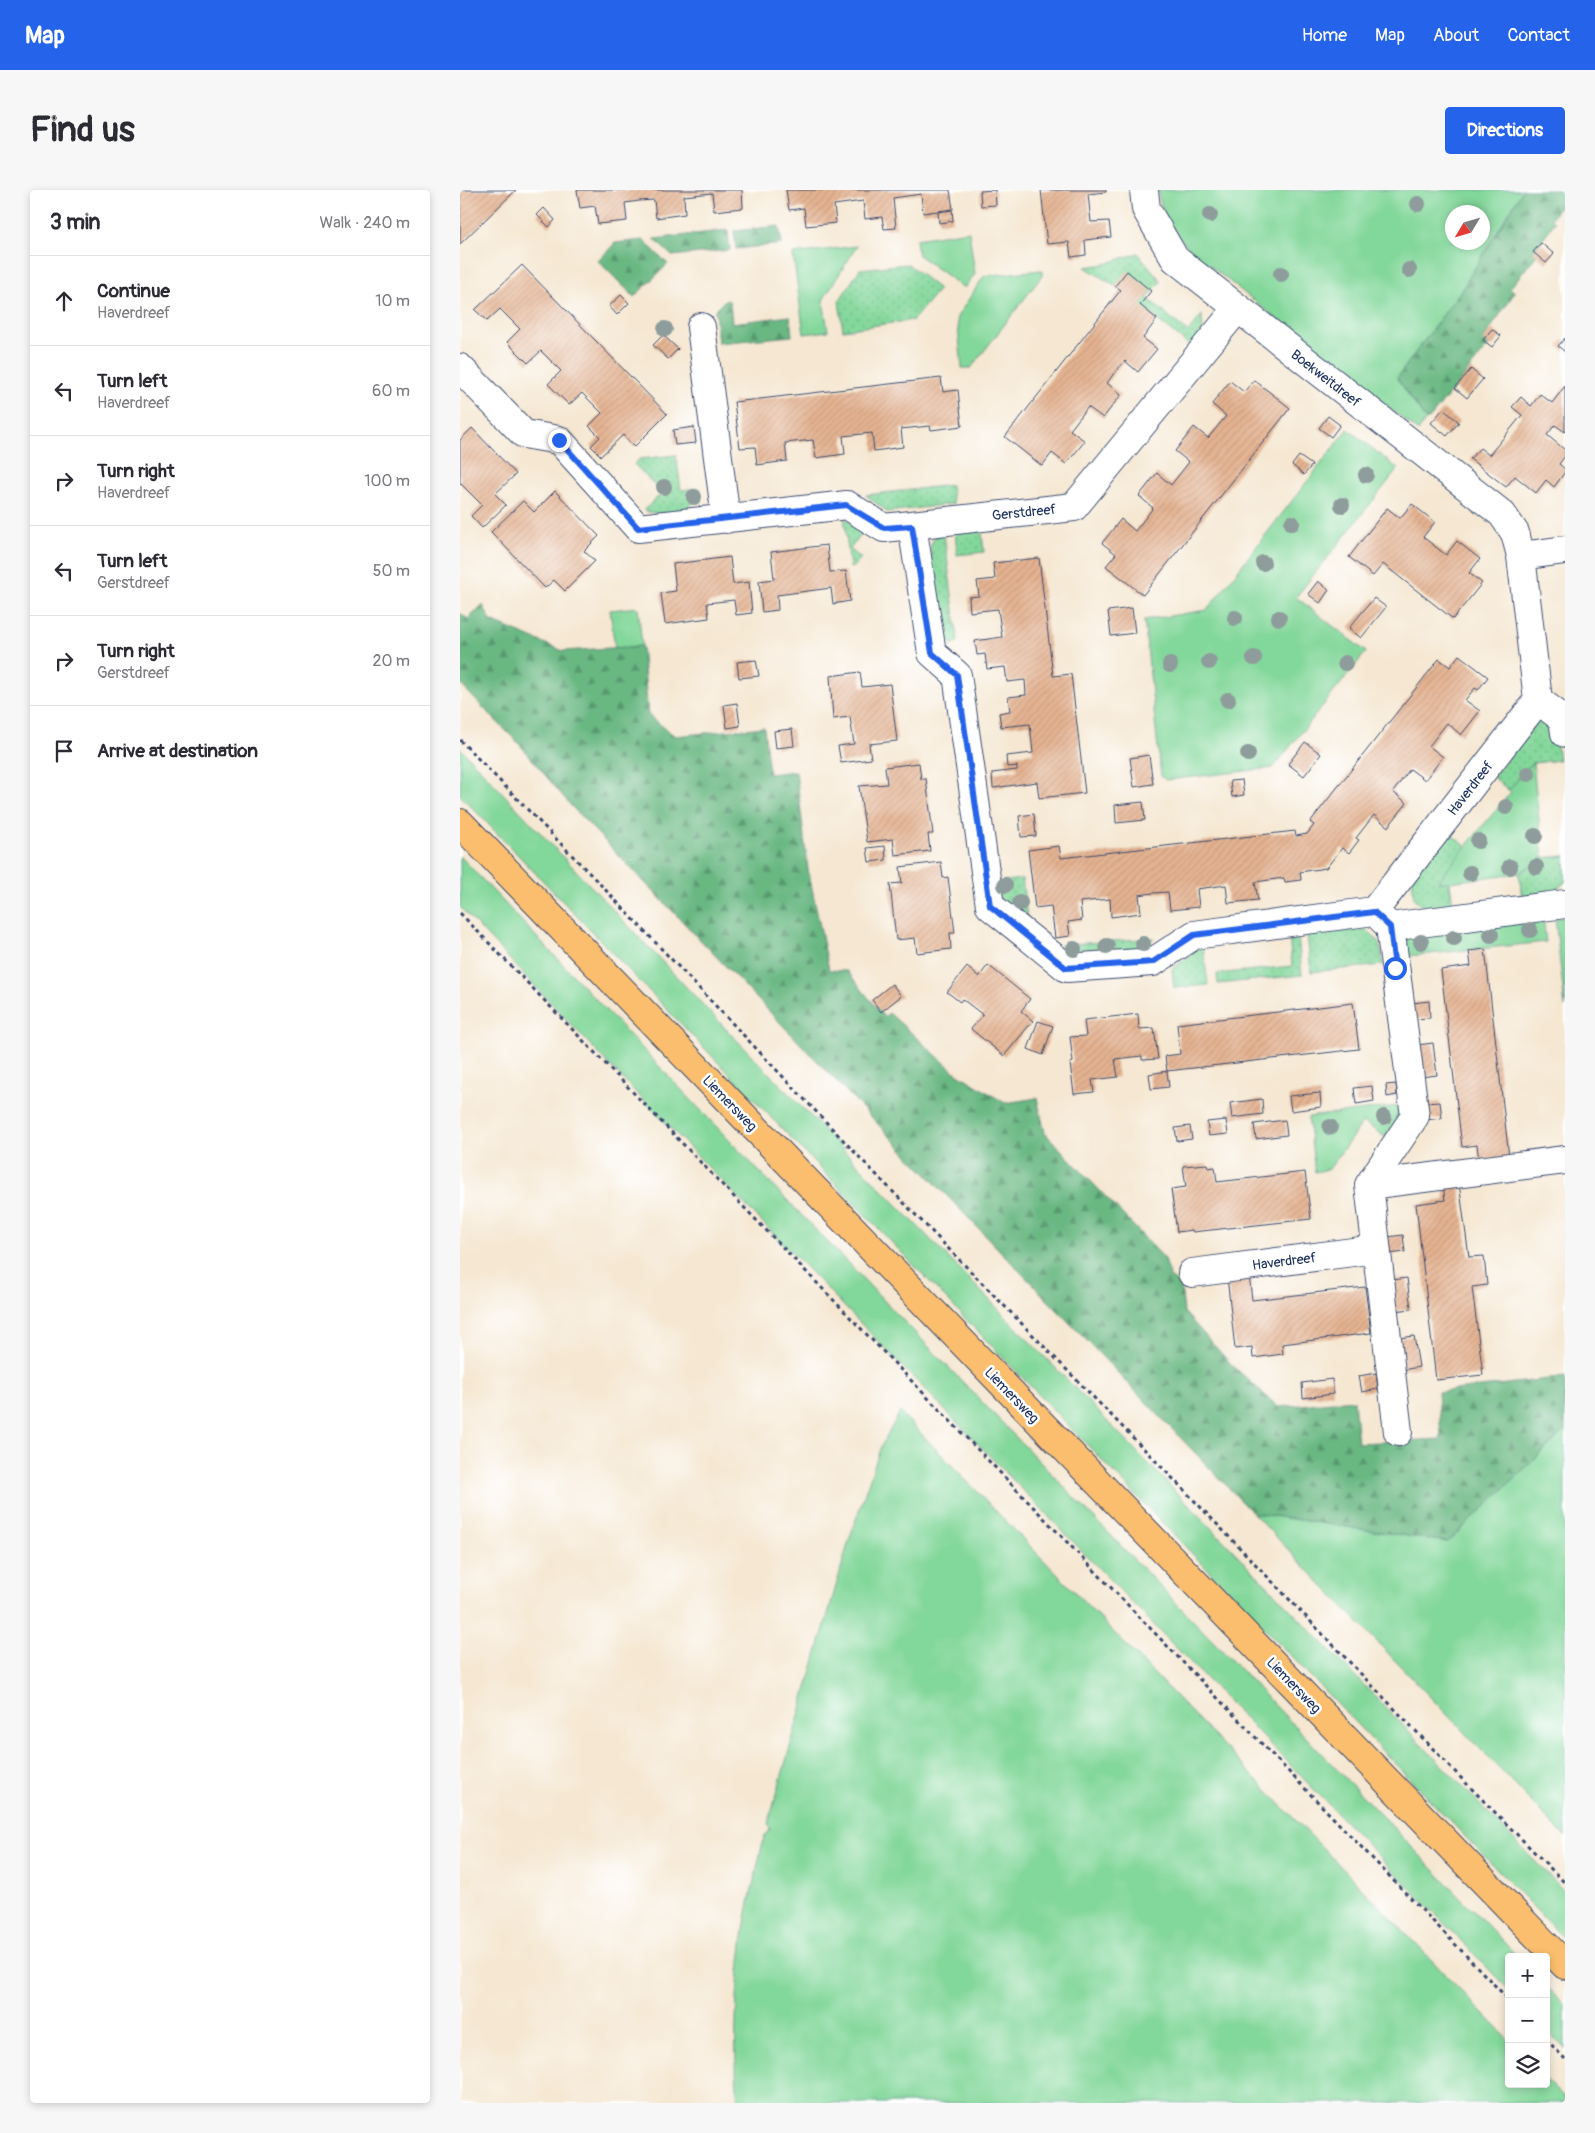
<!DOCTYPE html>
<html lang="en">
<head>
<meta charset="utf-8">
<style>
  :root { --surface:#fff; --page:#f7f7f7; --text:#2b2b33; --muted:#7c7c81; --line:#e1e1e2; --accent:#2563eb }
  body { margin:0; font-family:Pangolin,sans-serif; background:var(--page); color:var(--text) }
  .controls { position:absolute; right:15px; bottom:15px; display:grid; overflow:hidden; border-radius:5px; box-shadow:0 2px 8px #0003 }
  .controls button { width:45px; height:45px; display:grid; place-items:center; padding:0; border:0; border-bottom:1px solid var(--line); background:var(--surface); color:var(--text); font:25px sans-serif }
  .compass { position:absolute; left:985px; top:15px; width:45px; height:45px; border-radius:50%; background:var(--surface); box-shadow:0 2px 8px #0003; rotate:232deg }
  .stop { position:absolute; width:15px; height:15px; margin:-11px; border:4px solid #2563eb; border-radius:50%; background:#fff }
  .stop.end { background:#2563eb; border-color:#fff; box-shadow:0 1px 5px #0008 }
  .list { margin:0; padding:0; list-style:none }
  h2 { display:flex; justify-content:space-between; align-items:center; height:65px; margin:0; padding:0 20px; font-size:21px }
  h2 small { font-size:16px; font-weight:400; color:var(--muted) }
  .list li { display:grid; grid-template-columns:32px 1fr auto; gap:15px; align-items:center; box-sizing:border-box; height:90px; padding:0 20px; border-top:1px solid var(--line) }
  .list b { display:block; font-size:19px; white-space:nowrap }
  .list p { margin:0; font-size:16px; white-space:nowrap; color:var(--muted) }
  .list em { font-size:16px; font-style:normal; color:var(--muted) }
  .icon { flex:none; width:28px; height:28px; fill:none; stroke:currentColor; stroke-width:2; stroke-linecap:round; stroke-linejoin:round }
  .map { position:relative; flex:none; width:1105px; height:1913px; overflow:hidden; border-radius:5px }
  header { display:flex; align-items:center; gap:30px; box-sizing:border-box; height:70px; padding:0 25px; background:var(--accent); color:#fff }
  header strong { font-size:24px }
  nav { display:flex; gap:28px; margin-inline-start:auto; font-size:18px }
  .intro { display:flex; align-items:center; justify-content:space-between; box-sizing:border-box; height:120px; padding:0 30px }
  h1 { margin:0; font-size:35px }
  .button { padding:12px 22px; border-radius:5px; background:var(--accent); color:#fff; font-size:18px; font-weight:700 }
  main { display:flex; gap:30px; padding:0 30px }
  aside { flex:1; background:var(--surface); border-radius:5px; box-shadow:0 2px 8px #0003 }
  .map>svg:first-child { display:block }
</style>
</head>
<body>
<header>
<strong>Map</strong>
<nav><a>Home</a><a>Map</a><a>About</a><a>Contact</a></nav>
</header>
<div class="intro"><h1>Find us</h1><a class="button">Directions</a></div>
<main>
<aside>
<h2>3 min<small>Walk · 240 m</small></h2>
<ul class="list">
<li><svg class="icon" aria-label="ahead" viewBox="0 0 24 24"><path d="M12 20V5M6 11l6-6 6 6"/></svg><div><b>Continue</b><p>Haverdreef</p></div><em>10 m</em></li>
<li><svg class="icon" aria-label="left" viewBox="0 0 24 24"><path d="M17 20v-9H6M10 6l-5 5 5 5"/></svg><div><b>Turn left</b><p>Haverdreef</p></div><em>60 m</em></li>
<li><svg class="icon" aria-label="right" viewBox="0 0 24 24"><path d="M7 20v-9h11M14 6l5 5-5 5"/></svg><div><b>Turn right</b><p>Haverdreef</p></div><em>100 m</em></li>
<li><svg class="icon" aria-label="left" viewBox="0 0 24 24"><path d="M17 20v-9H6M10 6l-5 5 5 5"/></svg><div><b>Turn left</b><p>Gerstdreef</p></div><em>50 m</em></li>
<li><svg class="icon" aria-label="right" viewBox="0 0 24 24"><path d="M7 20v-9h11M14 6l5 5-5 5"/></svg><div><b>Turn right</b><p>Gerstdreef</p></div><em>20 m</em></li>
<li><svg class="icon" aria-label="arrive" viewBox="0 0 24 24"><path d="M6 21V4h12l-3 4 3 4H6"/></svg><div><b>Arrive at destination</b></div></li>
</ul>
</aside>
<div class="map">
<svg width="1105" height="1913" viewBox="0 0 1105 1913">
  <defs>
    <pattern id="forest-firs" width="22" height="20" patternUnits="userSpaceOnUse" patternTransform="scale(1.25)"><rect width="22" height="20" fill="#69b882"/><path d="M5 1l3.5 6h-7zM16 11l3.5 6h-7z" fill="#56966e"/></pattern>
    <pattern id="park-dots" width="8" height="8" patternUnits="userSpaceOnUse" patternTransform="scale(1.25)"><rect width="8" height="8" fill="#82d79a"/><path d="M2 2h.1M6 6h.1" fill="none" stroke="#70b987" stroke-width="1.8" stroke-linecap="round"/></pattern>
    <pattern id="building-hatch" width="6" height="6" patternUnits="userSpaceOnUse" patternTransform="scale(1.25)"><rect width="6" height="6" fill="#e5b391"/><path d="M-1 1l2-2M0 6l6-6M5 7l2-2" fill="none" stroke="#c49a7f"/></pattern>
  </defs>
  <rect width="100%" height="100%" fill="#fff"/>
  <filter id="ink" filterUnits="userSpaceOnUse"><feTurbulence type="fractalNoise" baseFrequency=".02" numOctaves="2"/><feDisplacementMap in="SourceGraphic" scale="10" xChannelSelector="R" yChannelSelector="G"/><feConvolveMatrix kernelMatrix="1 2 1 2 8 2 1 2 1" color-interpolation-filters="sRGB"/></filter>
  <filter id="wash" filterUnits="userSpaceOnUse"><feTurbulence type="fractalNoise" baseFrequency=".0096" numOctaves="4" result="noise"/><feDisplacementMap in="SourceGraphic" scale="20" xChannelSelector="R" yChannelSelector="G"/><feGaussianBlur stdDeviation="1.12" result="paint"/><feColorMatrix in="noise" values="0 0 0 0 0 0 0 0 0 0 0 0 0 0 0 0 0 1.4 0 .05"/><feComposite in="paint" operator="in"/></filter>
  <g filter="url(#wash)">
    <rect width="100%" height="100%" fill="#f5e7d1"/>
    <!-- grass -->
    <path fill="#82d79a" stroke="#4e837c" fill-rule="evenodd" d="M698 0H1063L1002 99 937 188 966 230 958 241 735 64C716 46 701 27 698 0ZM992 22H1022V52H992Z
      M509 41 515 84 504 98 458 65 456 49Z
      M397 56 363 110 368 141 344 144 333 64Z
      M582 80V86L511 178H502L497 127 524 86Z
      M888 239 938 279 836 407 906 462 813 578 706 590 701 586 684 430 747 420Z
      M178 417 182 456 155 459 150 420Z
      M1077 532 1099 570 1073 573 1083 668 1105 666V692L1062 708 1059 683 990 692 993 717 954 709 1006 656 1051 602 1033 587Z
      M0 558 264 837 1105 1702V1750L0 605Z
      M0 666 268 949 1058 1767H1049V1800L157 883 0 717Z
      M1083 727 1086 752 949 766 946 742Z
      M1105 727V817L1095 728Z
      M938 916 939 927 925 947 903 932 869 979 855 982 848 927Z
      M440 1222 1049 1850V1894H1086V1889L1105 1908V1913H278C273 1853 276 1792 285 1733 290 1704 298 1675 304 1647L310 1640 308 1634 390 1347 421 1256Z
      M1105 1240V1647L793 1323 988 1352Z
      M1086 1796 1105 1815V1859L1086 1840Z"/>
    <!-- forest -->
    <path fill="url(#forest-firs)" stroke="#427470" d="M1063 0H1105V9L1091 29 1095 32 1073 62 1077 65 1050 98 1055 102 1023 150 1029 155 970 228 966 230 937 188 1002 99Z
      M319 36 322 54 276 59 274 41Z
      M268 40 270 60 212 66 194 49Z
      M183 50 208 74 174 107 138 71 155 53Z
      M266 109 270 112 272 133 330 126 332 146 258 153 255 120Z
      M23 415 31 431 103 461 182 456 188 525 215 546 304 537 309 584 336 581 348 679 369 780 387 781 424 827 429 823 495 882 545 913 577 908 585 943 705 1069 710 1087 721 1095 724 1122 770 1173 818 1217 894 1210 898 1253 981 1249 978 1202 1105 1187V1240L988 1352 793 1323 112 617 61 556 0 494V423L8 429Z"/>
    <!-- park -->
    <path fill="url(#park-dots)" stroke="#4e837c" d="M678 63 701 91 687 108 728 142 742 125 743 141 730 156 655 96 625 77 645 74Z
      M448 74 479 99 453 130 383 140 379 111 400 79Z
      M216 265 221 300 240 298C241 321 200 329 184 320L202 303 174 274 180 269Z
      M491 295 493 314 427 322 406 305Z
      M384 327 402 343 390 359 401 368 393 377 390 378Z
      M521 336 524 362 497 365 495 338Z
      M484 344 498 451 493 455 481 444 470 357 475 346Z
      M1086 528 1094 534 1099 570 1072 573 1049 600 1033 587 1077 532Z
      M988 642 1006 656 978 692H989L993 717 966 721 954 709 952 687Z
      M1105 666V692L1092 704 1062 708 1059 683 1083 668Z
      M562 689 568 735 538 706 536 692Z
      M901 739C920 744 921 758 923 775L851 782 847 745Z
      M838 746 842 785 758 794 757 784 832 776 829 747Z
      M694 748 680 760 609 765 599 755Z
      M743 755 748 795 714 798 712 779Z"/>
    <g id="blocks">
      <!-- building -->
      <path fill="url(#building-hatch)" d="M0 0H56L0 54Z
        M117 0H282L283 18 254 21 252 3 224 6 225 24 196 28 194 10 179 11 165 13 167 31 138 34 135 16 120 18Z
        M326 0H490L493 19 463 23 461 4 433 8 436 38 424 39 422 27 405 29 403 11 374 15 376 33 346 36 344 18 329 20Z
        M535 0 536 15 521 16 520 1Z
        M581 0H646V2L628 4 631 32 649 31 651 47 625 50 626 65 611 67 609 52 587 54Z
        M84 18 95 30 89 37 77 25Z
        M492 20 493 31 479 33 478 22Z
        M1081 53 1094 64 1086 73 1073 62Z
        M62 75 207 224 174 257 163 245 141 266 131 256 140 247 129 236 142 223 122 203 109 215 88 194 101 181 81 161 68 173 47 152 60 139 40 119 27 131 15 120Z
        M667 81 691 101 680 115 697 129 683 148 697 159 678 182 665 171 655 182 647 193 661 205 643 228 628 217 610 240 625 251 606 274 592 263 582 276 545 247 656 106 661 100 655 96Z
        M161 105 169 113 157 125 149 116Z
        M1032 139 1041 146 1032 157 1023 150Z
        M203 145 218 159 208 169 193 155Z
        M1105 148V162L1098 156Z
        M1011 179 1023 189 1007 208 995 198Z
        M481 188 483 202 498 200 502 236 471 240 470 236 441 239 443 257 414 261 412 243 383 246 385 264 356 268 353 250 325 253 327 271 297 275 295 257 280 258 274 212Z
        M794 190 830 218 683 405 646 376 656 364 642 353 661 329 675 341 693 318 679 306 697 283 711 295 729 272 715 261 734 237 748 248 766 226 752 214 770 191 784 202Z
        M1105 196V242L1095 235 1087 245 1105 260V266L1099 274 1105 279V282L1094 297 1086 290 1076 303 1055 286 1046 297 1010 269 1020 258 1029 265 1045 246 1062 225 1052 217 1061 207 1071 216 1080 204 1092 213Z
        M983 219 999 232 987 246 971 233Z
        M868 226 880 235 871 247 859 238Z
        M234 237 236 253 215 255 213 240Z
        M12 238 56 284 35 304 46 315 22 338 11 326 22 315 0 293V250Z
        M839 266 852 275 844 285 832 275Z
        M95 301 139 346 124 361 135 371 105 401 94 390 85 398 31 342 63 311 74 322Z
        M952 314 975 332 963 347 986 365 997 351 1020 369 1009 383 1022 393 993 429 923 374 913 386 889 367 927 318 940 328Z
        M367 355 370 382 386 381 390 411 373 414 371 398 317 405 318 420 302 422 299 391 314 389 311 362Z
        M270 367 273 394 289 392 292 423 276 425 274 410 247 413 249 428 205 434 201 403 216 401 213 374Z
        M579 368 593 486 611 484 625 603 579 608 577 592 533 598 532 583 557 580V576L547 577 546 566 573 563 570 534 541 537 539 523 550 521 548 507 566 505 565 490 547 492 545 477 527 479 525 464 517 465 515 451 542 447 538 419 510 422 509 407 519 406 517 391 535 389 533 373Z
        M858 391 869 400 860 413 848 404Z
        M914 408 926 417 901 448 889 438Z
        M672 418 675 443 651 446 648 421Z
        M999 465 1028 487 1018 500 1015 498 1005 510 1020 521 1001 545 987 533 969 556 983 567 965 590 950 579 933 602 947 613 928 637 914 625 896 648 899 650 889 663 882 658 866 678 840 682 841 690 825 692 824 688 795 692 798 710 768 713 766 695 737 699 739 717 710 720 708 702 693 703 679 705 681 723 651 727 650 709 620 712 622 730 608 732 610 746 595 748 591 716 575 718 568 660 599 656 601 668 835 641 836 646 847 644 854 635 850 632 979 469 990 477Z
        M296 470 299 486 279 488 277 472Z
        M400 482 402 497 430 494 437 551 409 554 411 569 381 573 378 556 394 554 390 527 373 529 370 486Z
        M277 513 280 536 267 538 264 515Z
        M332 539 334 556 316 558 314 541Z
        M845 552 861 564 844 586 828 574Z
        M689 565 693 594 674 597 670 568Z
        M459 573 461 589H466L473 644H468L470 661 435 665 433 649 407 652 399 596 427 594 425 577Z
        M782 590 784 605 772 607 770 591Z
        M683 612 685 630 656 633 655 615Z
        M574 624 576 646 561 647 559 626Z
        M425 656 426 670 409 672 407 658Z
        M481 672 483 688 488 687 495 743H490L491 759 457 763 455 748 436 750 430 694 442 693 440 677Z
        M1025 759 1049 967 1019 970 1017 955 1002 957 981 780 1011 776 1009 761Z
        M528 775 570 809 561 821 573 831 544 866 511 839 523 825 502 809 500 812 487 802 507 777 519 787Z
        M432 794 441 806 421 822 412 810Z
        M969 811 970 828 954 829 952 813Z
        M893 813 899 859 707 881 705 866 720 864 717 834Z
        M678 824 679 839 694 838 698 869 682 870V866L655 869 658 887 632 890 634 902 614 904 610 873 613 872 610 847 626 846 624 830Z
        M578 831 593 836 583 865 568 859Z
        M973 853 977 885 961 887 957 855Z
        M707 881 709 897 691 899 689 884Z
        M936 894 937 905 927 907 926 895Z
        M912 896 914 911 896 914 894 898Z
        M860 903 861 917 831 921 829 906Z
        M802 909 803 924 772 928 770 913Z
        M980 912 982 928 966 930 964 913Z
        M766 930 768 944 749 946 747 932Z
        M825 930 827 945 796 949 794 934Z
        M730 936 732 949 717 951 715 938Z
        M747 974 748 978 755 977 757 992 845 982 851 1029 733 1042 732 1040 717 1042 711 999 726 997 723 976Z
        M999 993 1009 1067 1024 1066 1027 1095 1012 1097 1023 1185 976 1190 956 1014 985 1010 983 995Z
        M943 1045 945 1062 929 1064 927 1047Z
        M789 1084 792 1110 905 1097 911 1143 822 1154 823 1164 793 1168 792 1157 775 1159 767 1087Z
        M947 1088 951 1119 935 1121 932 1090Z
        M954 1146 959 1177 942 1180 939 1148Z
        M916 1183 918 1199 902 1202 899 1186Z
        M872 1189 873 1204 843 1208 842 1193Z"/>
    </g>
  </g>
  <g filter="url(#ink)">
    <use href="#blocks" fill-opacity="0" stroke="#3c4b6f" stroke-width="1"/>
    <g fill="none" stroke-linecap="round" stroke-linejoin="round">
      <defs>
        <path id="minor" d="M684 0 686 19 715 69 1042 324 1055 343 1061 366 1078 510
          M241 137 266 329
          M0 178 64 244 99 250 178 338 387 315 424 338 614 317 777 119
          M452 335 472 463 497 485 530 716 607 778 693 772 734 745 914 721 1078 510 1103 529 1105 543
          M1061 366 1105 360
          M914 721 930 737 955 926 909 995 938 1242
          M930 737 1105 714
          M909 995 1105 970
          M732 1083 916 1059"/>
        <path id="major" d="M0 633 1105 1775"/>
      </defs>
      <!-- minor casing -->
      <use href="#minor" stroke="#3c4b6f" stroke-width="30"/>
      <!-- major casing -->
      <use href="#major" stroke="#3c4b6f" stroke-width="30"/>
      <!-- path -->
      <path stroke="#3c4b6f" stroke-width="3" stroke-dasharray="4 4" stroke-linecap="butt" d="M0 550 139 693 404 972 727 1303 1003 1590 1105 1693
        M0 723 1049 1810
        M1086 1849 1105 1869"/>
      <!-- minor -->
      <use href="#minor" stroke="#fff" stroke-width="28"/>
      <!-- major -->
      <use href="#major" stroke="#fbbe6e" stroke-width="28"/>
    </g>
    <!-- trees -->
    <g fill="#8e9d9c">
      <circle cx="958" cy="14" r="8"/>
      <circle cx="750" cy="25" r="8"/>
      <circle cx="949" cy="80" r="8"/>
      <circle cx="821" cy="84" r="8"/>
      <circle cx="205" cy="139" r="8"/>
      <circle cx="906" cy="285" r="8"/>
      <circle cx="204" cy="297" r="8"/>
      <circle cx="234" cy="307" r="8"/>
      <circle cx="882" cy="315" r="8"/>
      <circle cx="832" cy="333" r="8"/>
      <circle cx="803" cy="373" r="8"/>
      <circle cx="775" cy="428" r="8"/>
      <circle cx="819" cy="428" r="8"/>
      <circle cx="794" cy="468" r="8"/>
      <circle cx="749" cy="472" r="8"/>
      <circle cx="885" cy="473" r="8"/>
      <circle cx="710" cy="475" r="8"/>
      <circle cx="768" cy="510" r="8"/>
      <circle cx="788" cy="564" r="8"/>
      <circle cx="1068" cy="584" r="8"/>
      <circle cx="1046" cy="617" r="8"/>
      <circle cx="1075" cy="646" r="8"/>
      <circle cx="1018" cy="651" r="8"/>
      <circle cx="1050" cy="677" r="8"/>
      <circle cx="1076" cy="677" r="8"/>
      <circle cx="1010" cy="683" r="8"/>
      <circle cx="545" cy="695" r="8"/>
      <circle cx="560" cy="713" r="8"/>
      <circle cx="1070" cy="740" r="8"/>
      <circle cx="1031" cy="745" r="8"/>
      <circle cx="994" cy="748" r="8"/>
      <circle cx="961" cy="752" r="8"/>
      <circle cx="683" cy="754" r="8"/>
      <circle cx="647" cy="756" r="8"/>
      <circle cx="614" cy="759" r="8"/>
      <circle cx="924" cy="927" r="8"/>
      <circle cx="870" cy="937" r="8"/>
    </g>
  </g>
  <g fill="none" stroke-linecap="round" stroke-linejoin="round" filter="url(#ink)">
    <!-- route -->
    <path stroke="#2563eb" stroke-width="6" d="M99 250 178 338 386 315 424 338 452 336 472 463 497 485 530 716 606 778 693 772 734 745 914 722 930 737 935 778"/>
  </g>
  <g text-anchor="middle" stroke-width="5" stroke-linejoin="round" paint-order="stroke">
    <!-- street labels -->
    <g font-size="14" fill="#1b2f5e" stroke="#fff">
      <text transform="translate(866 188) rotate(38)" y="5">Boekweitdreef</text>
      <text transform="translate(564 322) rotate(-6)" y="5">Gerstdreef</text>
      <text transform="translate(1010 598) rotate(-52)" y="5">Haverdreef</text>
      <text transform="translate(270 913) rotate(46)" y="5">Liemersweg</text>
      <text transform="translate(824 1071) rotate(-7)" y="5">Haverdreef</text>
      <text transform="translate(552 1205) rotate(46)" y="5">Liemersweg</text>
      <text transform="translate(834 1495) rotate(46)" y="5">Liemersweg</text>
    </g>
  </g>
</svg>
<div class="controls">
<button>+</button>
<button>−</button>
<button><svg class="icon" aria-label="layers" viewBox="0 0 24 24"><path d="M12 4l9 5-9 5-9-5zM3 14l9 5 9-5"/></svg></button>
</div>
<svg class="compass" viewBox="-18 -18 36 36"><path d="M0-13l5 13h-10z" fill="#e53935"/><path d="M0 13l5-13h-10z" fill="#7c7c81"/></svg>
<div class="stop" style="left:935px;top:778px"></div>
<div class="stop end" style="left:99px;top:250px"></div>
</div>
</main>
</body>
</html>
